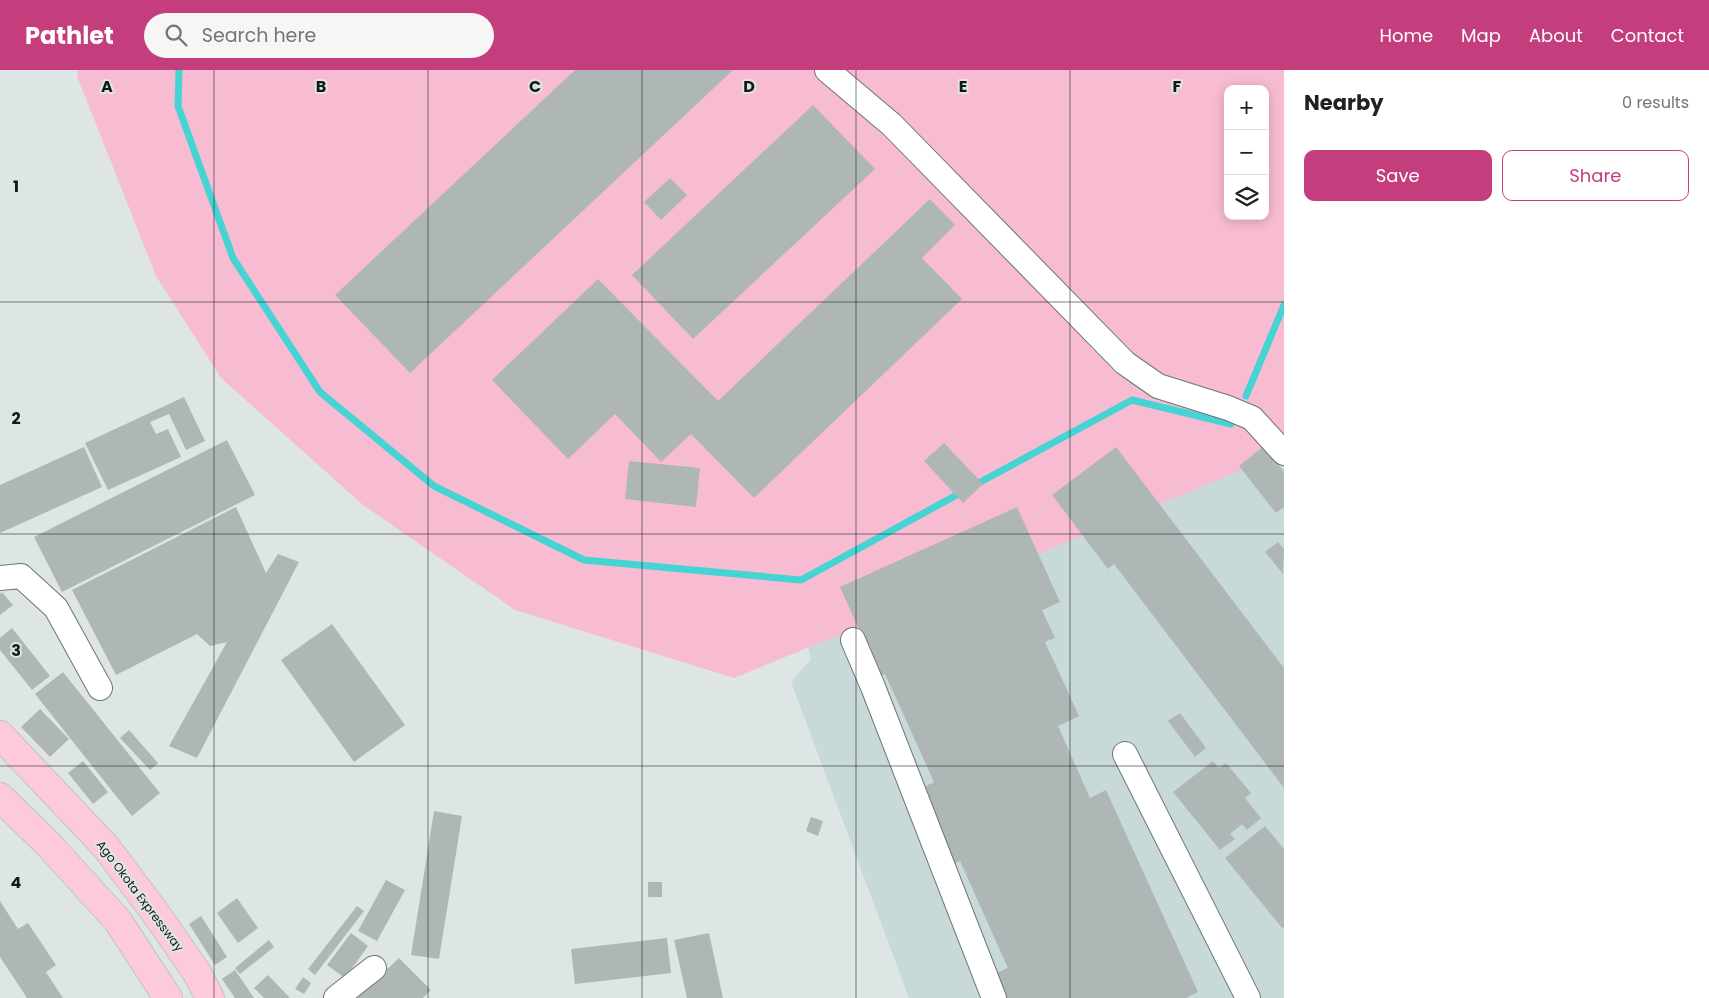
<!DOCTYPE html>
<html lang="en">
<head>
<meta charset="utf-8">
<style>
  :root { --surface:#fff; --page:#f6f6f6; --text:#202124; --muted:#757577; --line:#e0e0e0; --accent:#c43e7e }
  body { margin:0; font-family:Poppins,sans-serif; background:var(--page); color:var(--text) }
  .controls { position:absolute; right:15px; top:15px; display:grid; overflow:hidden; border-radius:10px; box-shadow:0 2px 12px #0003 }
  .controls button { width:45px; height:45px; display:grid; place-items:center; padding:0; border:0; border-bottom:1px solid var(--line); background:var(--surface); color:var(--text); font:25px sans-serif }
  .list { margin:0; padding:0; list-style:none }
  h2 { display:flex; justify-content:space-between; align-items:center; height:65px; margin:0; padding:0 20px; font-size:21px }
  h2 small { font-size:16px; font-weight:400; color:var(--muted) }
  .actions { display:flex; gap:10px; padding:15px 20px }
  .actions a { flex:1; padding:11px 0; border:1px solid var(--accent); border-radius:10px; text-align:center; font-size:18px; color:var(--accent) }
  .actions .main { background:var(--accent); color:#fff }
  .icon { flex:none; width:28px; height:28px; fill:none; stroke:currentColor; stroke-width:2; stroke-linecap:round; stroke-linejoin:round }
  .map { position:relative; flex:none; width:1284px; height:928px; overflow:hidden }
  header { display:flex; align-items:center; gap:30px; box-sizing:border-box; height:70px; padding:0 25px; background:var(--accent); color:#fff }
  header strong { font-size:24px }
  nav { display:flex; gap:28px; margin-inline-start:auto; font-size:18px }
  .search { width:350px; height:45px; background:var(--page); display:flex; align-items:center; gap:12px; box-sizing:border-box; padding:0 18px; border-radius:28px; color:var(--muted); font-size:19px }
  main { display:flex }
  aside { flex:1; background:var(--surface) }
  .map>svg:first-child { display:block }
</style>
</head>
<body>
<header>
<strong>Pathlet</strong>
<div class="search"><svg class="icon" aria-label="search" viewBox="0 0 24 24"><circle cx="10" cy="10" r="6"/><path d="M15 15l6 6"/></svg>Search here</div>
<nav><a>Home</a><a>Map</a><a>About</a><a>Contact</a></nav>
</header>
<main>
<div class="map">
<svg width="1284" height="928" viewBox="0 0 1284 928">
  <rect width="100%" height="100%" fill="#dee6e5"/>
  <!-- built -->
  <path fill="#c8d9d9" d="M1284 345V928H909L791 612 811 589 799 543Z"/>
  <!-- green -->
  <path fill="#f7bcd2" fill-rule="evenodd" d="M78 0H1284V383L734 608 515 540 363 435 221 308 156 206 77 6ZM1228 19H1265V146H1228Z"/>
  <g fill="none" stroke-linecap="round" stroke-linejoin="round">
    <!-- stream -->
    <path stroke="#46d3d4" stroke-width="7" d="M179 0 178 36 233 188 320 322 434 416 584 490 801 510 964 421
      M1246 326 1284 235
      M973 416 1132 330 1231 354"/>
  </g>
  <!-- building -->
  <path fill="#afb7b6" d="M575 0H733L410 303 335 225Z
    M813 35 875 99 693 269 632 205Z
    M670 108 687 125 661 150 644 132Z
    M930 129 955 155 922 188 962 229 754 428 691 364 661 392 615 344 568 389 492 310 598 209 718 331Z
    M184 327 205 371 186 380 169 344 150 352 156 364 168 359 181 387 108 420 85 373Z
    M227 370 255 425 62 522 34 467Z
    M944 373 983 414 963 433 924 391Z
    M1264 376 1284 402V437L1276 443 1239 396Z
    M84 377 102 417 0 463V415Z
    M1116 377 1284 598V718L1114 494 1108 499 1052 425Z
    M629 391 700 398 696 437 625 429Z
    M236 437 266 503 278 484 299 492 197 688 169 676 227 572 210 576 197 564 116 605 72 520Z
    M1017 437 1060 532 1042 540 1055 568 1045 572 1079 646 1058 656 1090 728 1106 720 1198 922 1186 928H1005L994 904 1008 898 960 791 954 794 920 719 934 712 885 604 880 606 840 517Z
    M1278 472 1284 479 1283 504 1265 482Z
    M2 522 13 535 0 545V524Z
    M332 554 405 655 354 692 281 590Z
    M12 558 50 606 32 620 0 580V568Z
    M63 602 160 723 132 746 35 624Z
    M40 639 69 669 50 687 21 657Z
    M1180 643 1206 678 1195 687 1168 651Z
    M129 660 158 693 150 700 120 668Z
    M83 691 108 722 93 734 68 703Z
    M1213 691 1219 698 1226 693 1251 723 1245 728 1261 748 1247 760 1242 754 1230 764 1235 769 1220 780 1173 722Z
    M434 741 462 746 439 889 411 885Z
    M811 747 823 751 818 766 806 761Z
    M1265 756 1284 779V857L1282 858 1225 788Z
    M386 810 405 820 377 871 358 861Z
    M648 812H662V827H648Z
    M237 828 258 858 238 873 217 843Z
    M0 831 18 859 28 853 56 895 46 902 63 928H27L0 887Z
    M357 836 364 841 315 905 308 899Z
    M201 846 227 887 215 895 189 854Z
    M351 863 368 876 345 908 327 895Z
    M709 863 723 928H687L674 870Z
    M667 868 671 903 575 914 571 879Z
    M269 870 274 877 240 904 235 898Z
    M399 888 431 920 423 928H357Z
    M235 900 254 928H235L222 909Z
    M268 905 290 928H264L254 918Z
    M303 907 311 913 304 924 295 919Z"/>
  <g fill="none" stroke-linecap="round" stroke-linejoin="round">
    <defs>
      <path id="minor" d="M827 0 892 55 1125 293 1158 316 1228 338 1252 348 1284 383
        M0 508 21 506 56 538 100 618
        M853 570 873 617 994 928
        M1125 684 1248 928
        M336 928 374 898"/>
      <path id="major" d="M0 665 106 777 157 845 197 903 210 928
        M0 727 50 776 118 851 168 928"/>
    </defs>
    <!-- minor casing -->
    <use href="#minor" stroke="#6e7474" stroke-width="26"/>
    <!-- major casing -->
    <use href="#major" stroke="#c2c3c3" stroke-width="30"/>
    <!-- minor -->
    <use href="#minor" stroke="#fff" stroke-width="24"/>
    <!-- major -->
    <use href="#major" stroke="#fdcadd" stroke-width="28"/>
  </g>
  <!-- grid -->
  <path fill="none" stroke="#151818" stroke-width="1" stroke-opacity="0.55" d="M214 0V928M428 0V928M642 0V928M856 0V928M1070 0V928M0 232H1284M0 464H1284M0 696H1284"/>
  <g text-anchor="middle" stroke-width="4" stroke-linejoin="round" paint-order="stroke">
    <!-- street labels -->
    <g font-size="12" fill="#151818" stroke="#dee6e5">
      <text transform="translate(140 826) rotate(53)" y="4">Ago Okota Expressway</text>
    </g>
  </g>
  <g font-size="16" text-anchor="middle" font-weight="bold" fill="#151818" stroke="#dee6e5" stroke-width="4" stroke-linejoin="round" paint-order="stroke">
    <text x="107" y="22">A</text>
    <text x="321" y="22">B</text>
    <text x="535" y="22">C</text>
    <text x="749" y="22">D</text>
    <text x="963" y="22">E</text>
    <text x="1177" y="22">F</text>
    <text x="16" y="122">1</text>
    <text x="16" y="354">2</text>
    <text x="16" y="586">3</text>
    <text x="16" y="818">4</text>
  </g>
</svg>
<div class="controls">
<button>+</button>
<button>−</button>
<button><svg class="icon" aria-label="layers" viewBox="0 0 24 24"><path d="M12 4l9 5-9 5-9-5zM3 14l9 5 9-5"/></svg></button>
</div>
</div>
<aside>
<h2>Nearby<small>0 results</small></h2>
<ul class="list">
</ul>
<div class="actions"><a class="main">Save</a><a>Share</a></div>
</aside>
</main>
</body>
</html>
